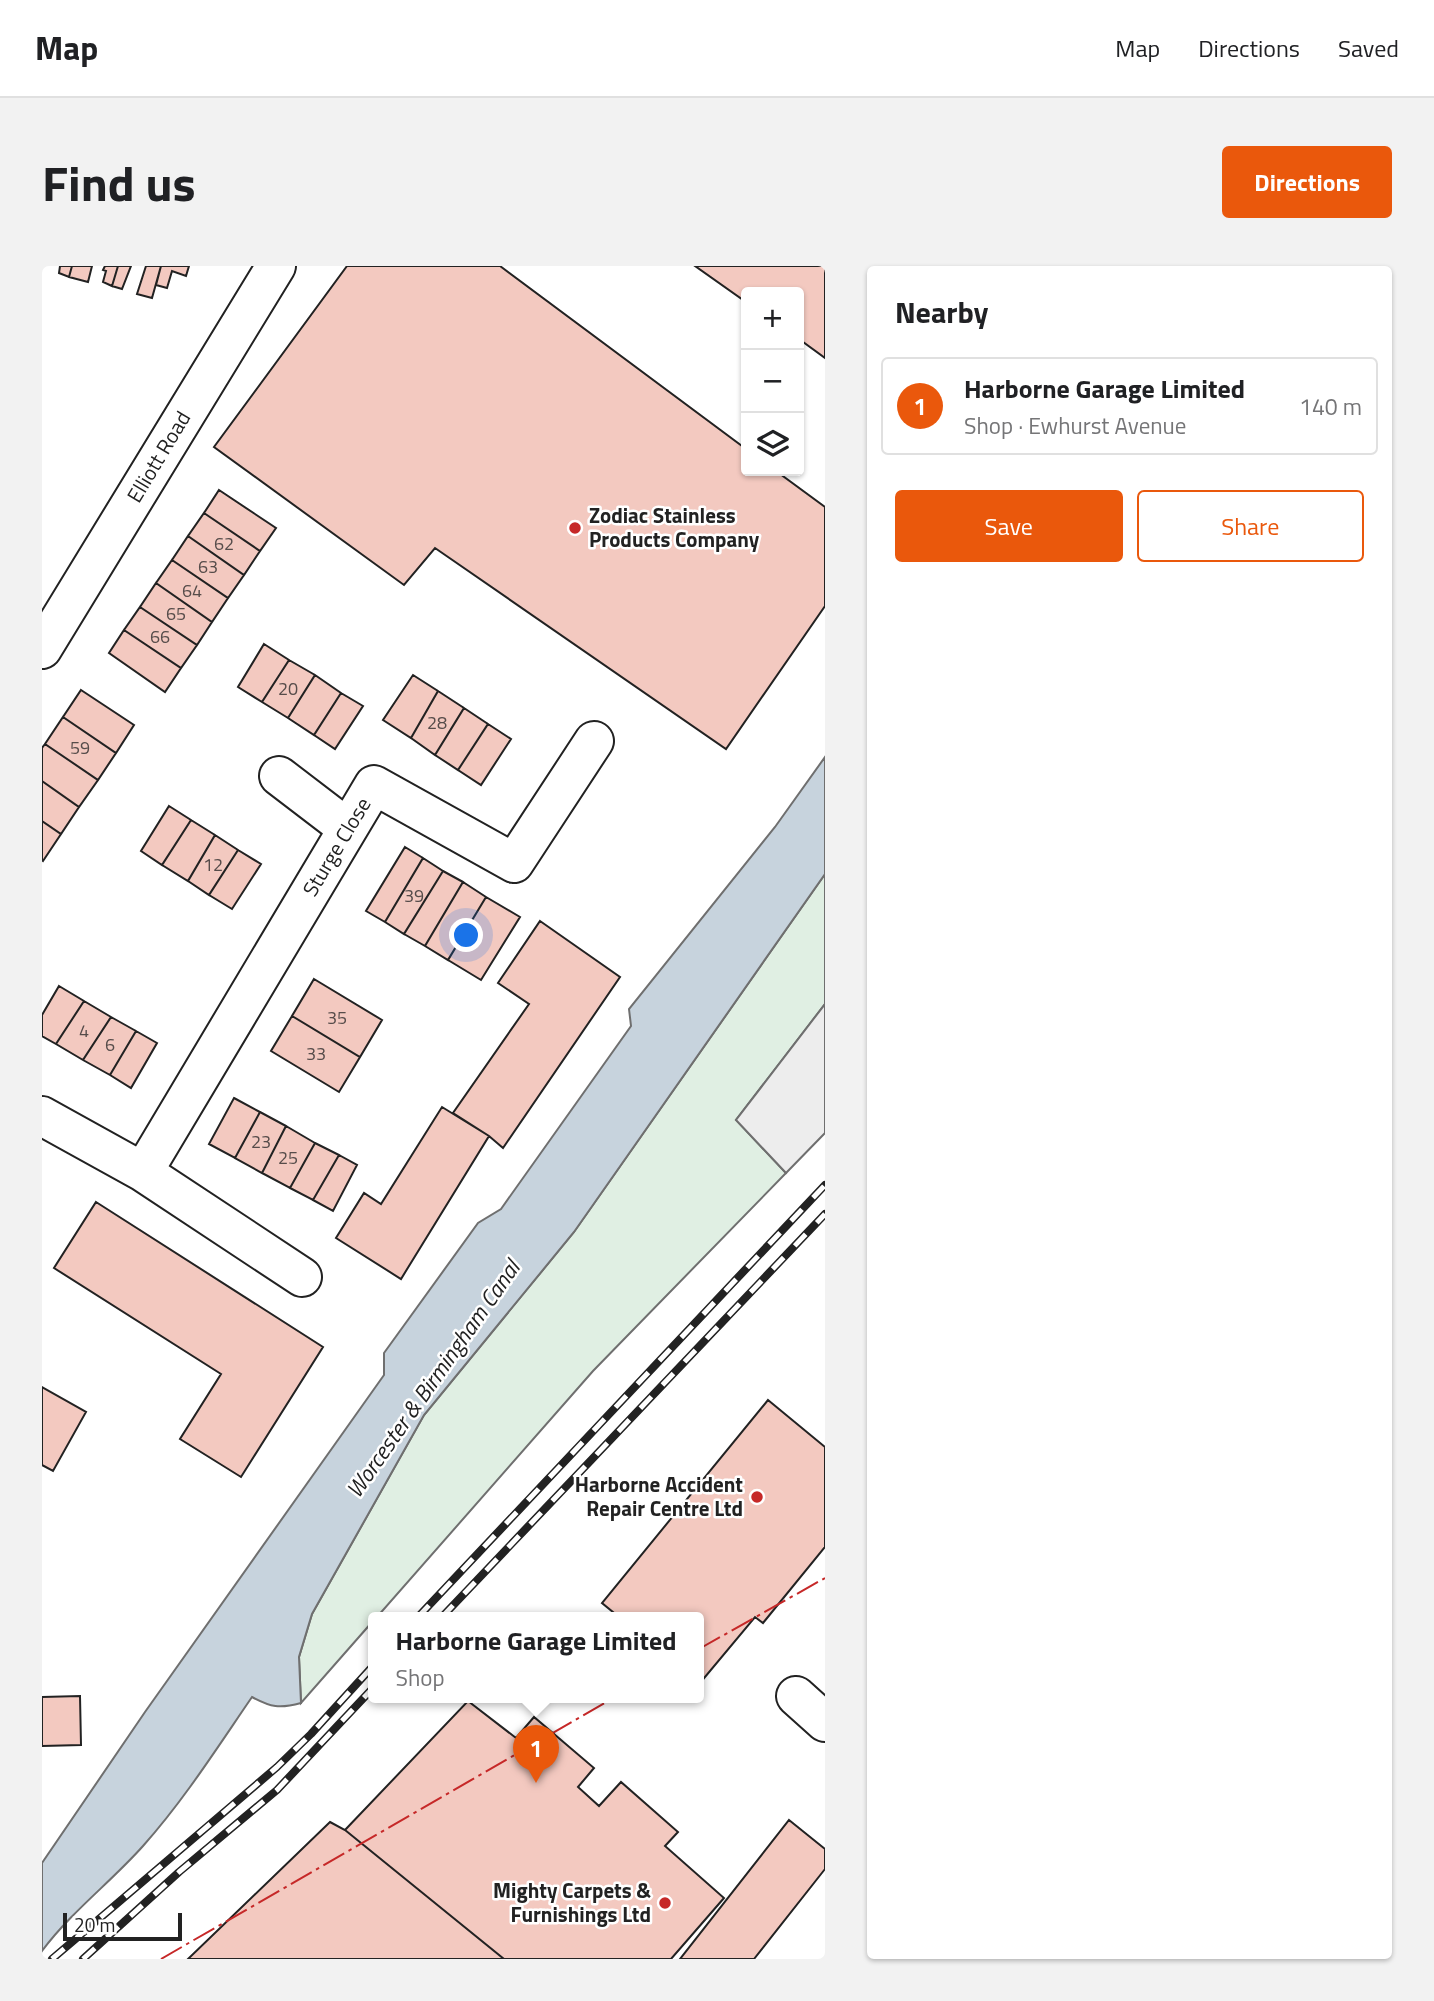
<!DOCTYPE html>
<html lang="en">
<head>
<meta charset="utf-8">
<style>
  :root { --surface:#fff; --page:#f2f2f2; --text:#202124; --muted:#757577; --line:#e0e0e0; --accent:#ea580c }
  body { margin:0; font-family:"Titillium Web",sans-serif; background:var(--page); color:var(--text) }
  .controls { position:absolute; right:21px; top:21px; display:grid; overflow:hidden; border-radius:7px; box-shadow:0 2px 5px #0004 }
  .controls button { width:63px; height:63px; display:grid; place-items:center; padding:0; border:0; border-bottom:2px solid var(--line); background:var(--surface); color:var(--text); font:35px sans-serif }
  .scale { position:absolute; left:21px; bottom:18px; width:119px; box-sizing:border-box; padding-left:7px; border:4px solid #222; border-top:0; font-size:19px; line-height:24px; white-space:nowrap; color:#222; -webkit-text-stroke:5px #fff; paint-order:stroke }
  .you { position:absolute; left:425px; top:670px; width:24px; height:24px; margin:-18px; border:5px solid #fff; border-radius:50%; background:#1a73e8; box-shadow:0 0 0 10px #1a73e833 }
  .badge { display:grid; place-items:center; width:46px; height:46px; border-radius:50%; background:var(--accent); color:#fff; font-size:23px; font-weight:700 }
  .pin { position:absolute; translate:-50% -58px; filter:drop-shadow(0 2px 4px #0008) }
  .pin::after { content:''; position:absolute; top:37px; width:24px; height:21px; background:inherit; clip-path:polygon(0 0,100% 0,50% 100%) }
  .popup { position:absolute; left:326px; top:1346px; width:336px; height:91px; box-sizing:border-box; display:grid; place-content:center; border-radius:7px; background:var(--surface); filter:drop-shadow(0 2px 5px #0005); font-size:23px; white-space:nowrap; color:var(--muted) }
  .popup b { font-size:26px; color:var(--text) }
  .popup::after { content:''; position:absolute; left:50%; top:100%; margin-left:-14px; border:14px solid transparent; border-top-color:var(--surface) }
  .list { margin:0; padding:0; list-style:none }
  h2 { display:flex; justify-content:space-between; align-items:center; height:91px; margin:0; padding:0 28px; font-size:30px }
  h2 small { font-size:23px; font-weight:400; color:var(--muted) }
  .list li { display:grid; grid-template-columns:46px 1fr auto; gap:21px; align-items:center; box-sizing:border-box; height:98px; margin:0 14px 14px; padding:0 14px; border:2px solid var(--line); border-radius:7px }
  .list b { display:block; font-size:26px; white-space:nowrap }
  .list p { margin:0; font-size:23px; white-space:nowrap; color:var(--muted) }
  .list em { font-size:23px; font-style:normal; color:var(--muted) }
  .actions { display:flex; gap:14px; padding:21px 28px }
  .actions a { flex:1; padding:16px 0; border:2px solid var(--accent); border-radius:7px; text-align:center; font-size:24px; color:var(--accent) }
  .actions .main { background:var(--accent); color:#fff }
  .icon { flex:none; width:38px; height:38px; fill:none; stroke:currentColor; stroke-width:2; stroke-linecap:round; stroke-linejoin:round }
  .map { position:relative; flex:none; width:783px; height:1693px; overflow:hidden; border-radius:7px }
  header { display:flex; align-items:center; gap:42px; box-sizing:border-box; height:98px; padding:0 35px; background:var(--surface); border-bottom:2px solid var(--line) }
  header strong { font-size:33px }
  nav { display:flex; gap:38px; margin-inline-start:auto; font-size:24px }
  .intro { display:flex; align-items:center; justify-content:space-between; box-sizing:border-box; height:168px; padding:0 42px }
  h1 { margin:0; font-size:49px }
  .button { padding:18px 32px; border-radius:7px; background:var(--accent); color:#fff; font-size:24px; font-weight:700 }
  main { display:flex; gap:42px; padding:0 42px }
  aside { flex:1; background:var(--surface); border-radius:7px; box-shadow:0 2px 5px #0004 }
  .map>svg:first-child { display:block }
</style>
</head>
<body>
<header>
<strong>Map</strong>
<nav><a>Map</a><a>Directions</a><a>Saved</a></nav>
</header>
<div class="intro"><h1>Find us</h1><a class="button">Directions</a></div>
<main>
<div class="map">
<svg width="783" height="1693" viewBox="0 0 783 1693">
  <rect width="100%" height="100%" fill="#fff"/>
  <!-- green -->
  <path fill="#e0efe3" stroke="#6f6f6f" stroke-width="2" d="M783 608V738L694 854 744 907 551 1105 335 1351H331V1355L259 1437 257 1391 270 1348 382 1149 532 966Z"/>
  <!-- parking -->
  <path fill="#ededed" stroke="#6f6f6f" stroke-width="2" d="M783 738V867L744 907 694 854Z"/>
  <!-- water -->
  <path fill="#c7d3dd" stroke="#6f6f6f" stroke-width="2" d="M783 491V608L532 966 382 1149 270 1348 257 1391 259 1437C237 1443 229 1441 210 1431 175 1482 142 1534 101 1580 69 1616 30 1645 0 1685V1597L103 1446 342 1109V1087L436 957 459 943 589 760 587 743 733 561Z"/>
  <!-- building -->
  <path fill="#f3c9c0" stroke="#222" stroke-width="2" d="M18 0H30L27 11 17 7Z
    M30 0H50L46 16 27 11Z
    M63 0H76L70 20 61 16 64 5 61 4Z
    M76 0H89L80 23 70 20Z
    M104 0H119L110 32 95 28Z
    M119 0H147L144 10 130 5 125 22 114 19Z
    M305 0H458L704 183V205H734L783 241V340L684 483 393 282 362 319 172 181Z
    M653 0H783V92L757 73V26H704V36Z
    M177 224 234 262 218 285 162 247Z
    M162 247 218 285 202 309 146 270Z
    M146 270 202 309 186 332 130 294Z
    M130 294 186 332 170 356 114 317Z
    M114 317 170 356 155 379 98 341Z
    M98 341 155 379 139 402 82 364Z
    M82 364 139 402 123 426 67 387Z
    M222 378 247 394 220 436 196 421Z
    M247 394 273 409 246 452 220 436Z
    M273 409 299 427 272 469 246 452Z
    M371 409 396 425 369 472 341 454Z
    M39 424 92 459 74 487 21 451Z
    M396 425 422 442 393 489 369 472Z
    M299 427 321 440 293 483 272 469Z
    M422 442 446 458 416 504 393 489Z
    M21 451 74 487 56 514 3 478Z
    M446 458 469 473 439 519 416 504Z
    M3 478 56 514 37 541 0 515V482Z
    M0 515 37 541 19 568 0 555Z
    M127 540 149 554 120 599 99 585Z
    M149 554 173 569 146 615 120 599Z
    M0 555 19 568 1 595 0 594Z
    M173 569 196 584 167 629 146 615Z
    M363 581 381 592 343 656 324 645Z
    M196 584 219 598 190 643 167 629Z
    M381 592 401 605 362 668 343 656Z
    M401 605 421 616 383 680 362 668Z
    M421 616 444 631 406 694 383 680Z
    M444 631 478 651 439 714 406 694Z
    M498 655 578 711 461 882 447 870 411 847 487 738 456 717Z
    M272 713 340 754 318 791 250 750Z
    M17 720 42 735 14 778 0 770V749Z
    M42 735 69 751 41 794 14 778Z
    M250 750 318 791 297 826 229 785Z
    M69 751 94 765 68 809 41 794Z
    M94 765 115 777 89 822 68 809Z
    M192 832 218 846 193 892 167 878Z
    M400 841 447 870 359 1013 294 972 322 927 339 938Z
    M218 846 244 860 220 907 193 892Z
    M244 860 273 877 248 922 220 907Z
    M273 877 297 889 271 934 248 922Z
    M297 889 315 899 291 945 271 934Z
    M54 936 281 1081 199 1211 138 1173 179 1108 12 1002Z
    M0 1121 44 1146 11 1205 0 1199Z
    M726 1134 783 1181V1281L721 1357 713 1351 658 1417 657 1351H577L560 1337Z
    M38 1430 39 1479 0 1480V1431Z
    M426 1435 474 1472 492 1451 552 1502 536 1521 557 1540 579 1516 636 1566 623 1580 682 1632 629 1693H462L303 1564Z
    M747 1554 783 1583V1603L712 1693H638Z
    M288 1556 303 1564 462 1693H146Z"/>
  <g fill="none" stroke-linecap="round" stroke-linejoin="round">
    <defs>
      <path id="minor" d="M0 383 234 0
        M237 510 305 562
        M0 850 101 906 260 1011
        M101 906 332 519 472 597 552 475
        M754 1430 783 1456"/>
    </defs>
    <!-- minor casing -->
    <use href="#minor" stroke="#222" stroke-width="42"/>
    <!-- minor -->
    <use href="#minor" stroke="#fff" stroke-width="38"/>
    <defs>
      <path id="rail" d="M376 1351 783 919
        M400 1351 783 948
        M10 1693 235 1501 269 1468 331 1400
        M41 1693 137 1606 235 1524 331 1422"/>
    </defs>
    <!-- rail casing -->
    <use href="#rail" stroke="#222" stroke-width="8"/>
    <!-- rail -->
    <use href="#rail" stroke="#fff" stroke-width="5" stroke-dasharray="16" stroke-linecap="butt"/>
    <!-- power -->
    <path stroke="#c62828" stroke-width="2" stroke-dasharray="24 5 3.5 5" stroke-linecap="butt" d="M657 1383 783 1312
      M119 1693 573 1431"/>
  </g>
  <!-- markers -->
  <g fill="#c62828" stroke="#fff" stroke-width="2.5">
    <circle cx="533" cy="262" r="7"/>
    <circle cx="715" cy="1231" r="7"/>
    <circle cx="623" cy="1637" r="7"/>
  </g>
  <g text-anchor="middle" stroke-width="5" stroke-linejoin="round" paint-order="stroke">
    <!-- number labels -->
    <g font-size="18" fill="#564c4a">
      <text x="182" y="284">62</text>
      <text x="166" y="307">63</text>
      <text x="150" y="331">64</text>
      <text x="134" y="354">65</text>
      <text x="118" y="377">66</text>
      <text x="246" y="429">20</text>
      <text x="395" y="463">28</text>
      <text x="38" y="488">59</text>
      <text x="171" y="605">12</text>
      <text x="372" y="636">39</text>
      <text x="295" y="758">35</text>
      <text x="42" y="771">4</text>
      <text x="68" y="785">6</text>
      <text x="274" y="794">33</text>
      <text x="219" y="882">23</text>
      <text x="246" y="898">25</text>
    </g>
    <!-- street labels -->
    <g font-size="21" fill="#222" stroke="#fff">
      <text transform="translate(117 191) rotate(-59)" y="7">Elliott Road</text>
      <text transform="translate(295 581) rotate(-59)" y="7">Sturge Close</text>
    </g>
    <!-- poi labels -->
    <g font-size="21" font-weight="bold" fill="#222" stroke="#fff" text-anchor="end">
      <text x="547" y="257" text-anchor="start">Zodiac Stainless<tspan x="547" dy="24">Products Company</tspan></text>
      <text x="701" y="1226">Harborne Accident<tspan x="701" dy="24">Repair Centre Ltd</tspan></text>
      <text x="609" y="1632">Mighty Carpets &amp;<tspan x="609" dy="24">Furnishings Ltd</tspan></text>
    </g>
    <!-- water labels -->
    <g font-size="23" font-style="italic" fill="#222" stroke="#fff">
      <text transform="translate(391 1113) rotate(-55)" y="8">Worcester &amp; Birmingham Canal</text>
    </g>
  </g>
</svg>
<div class="controls">
<button>+</button>
<button>−</button>
<button><svg class="icon" aria-label="layers" viewBox="0 0 24 24"><path d="M12 4l9 5-9 5-9-5zM3 14l9 5 9-5"/></svg></button>
</div>
<div class="scale">20 m</div>
<div class="you"></div>
<div class="pin badge" style="left:494px;top:1517px">1</div>
<div class="popup"><b>Harborne Garage Limited</b>Shop</div>
</div>
<aside>
<h2>Nearby<small></small></h2>
<ul class="list">
<li><span class="badge">1</span><div><b>Harborne Garage Limited</b><p>Shop · Ewhurst Avenue</p></div><em>140 m</em></li>
</ul>
<div class="actions"><a class="main">Save</a><a>Share</a></div>
</aside>
</main>
</body>
</html>
